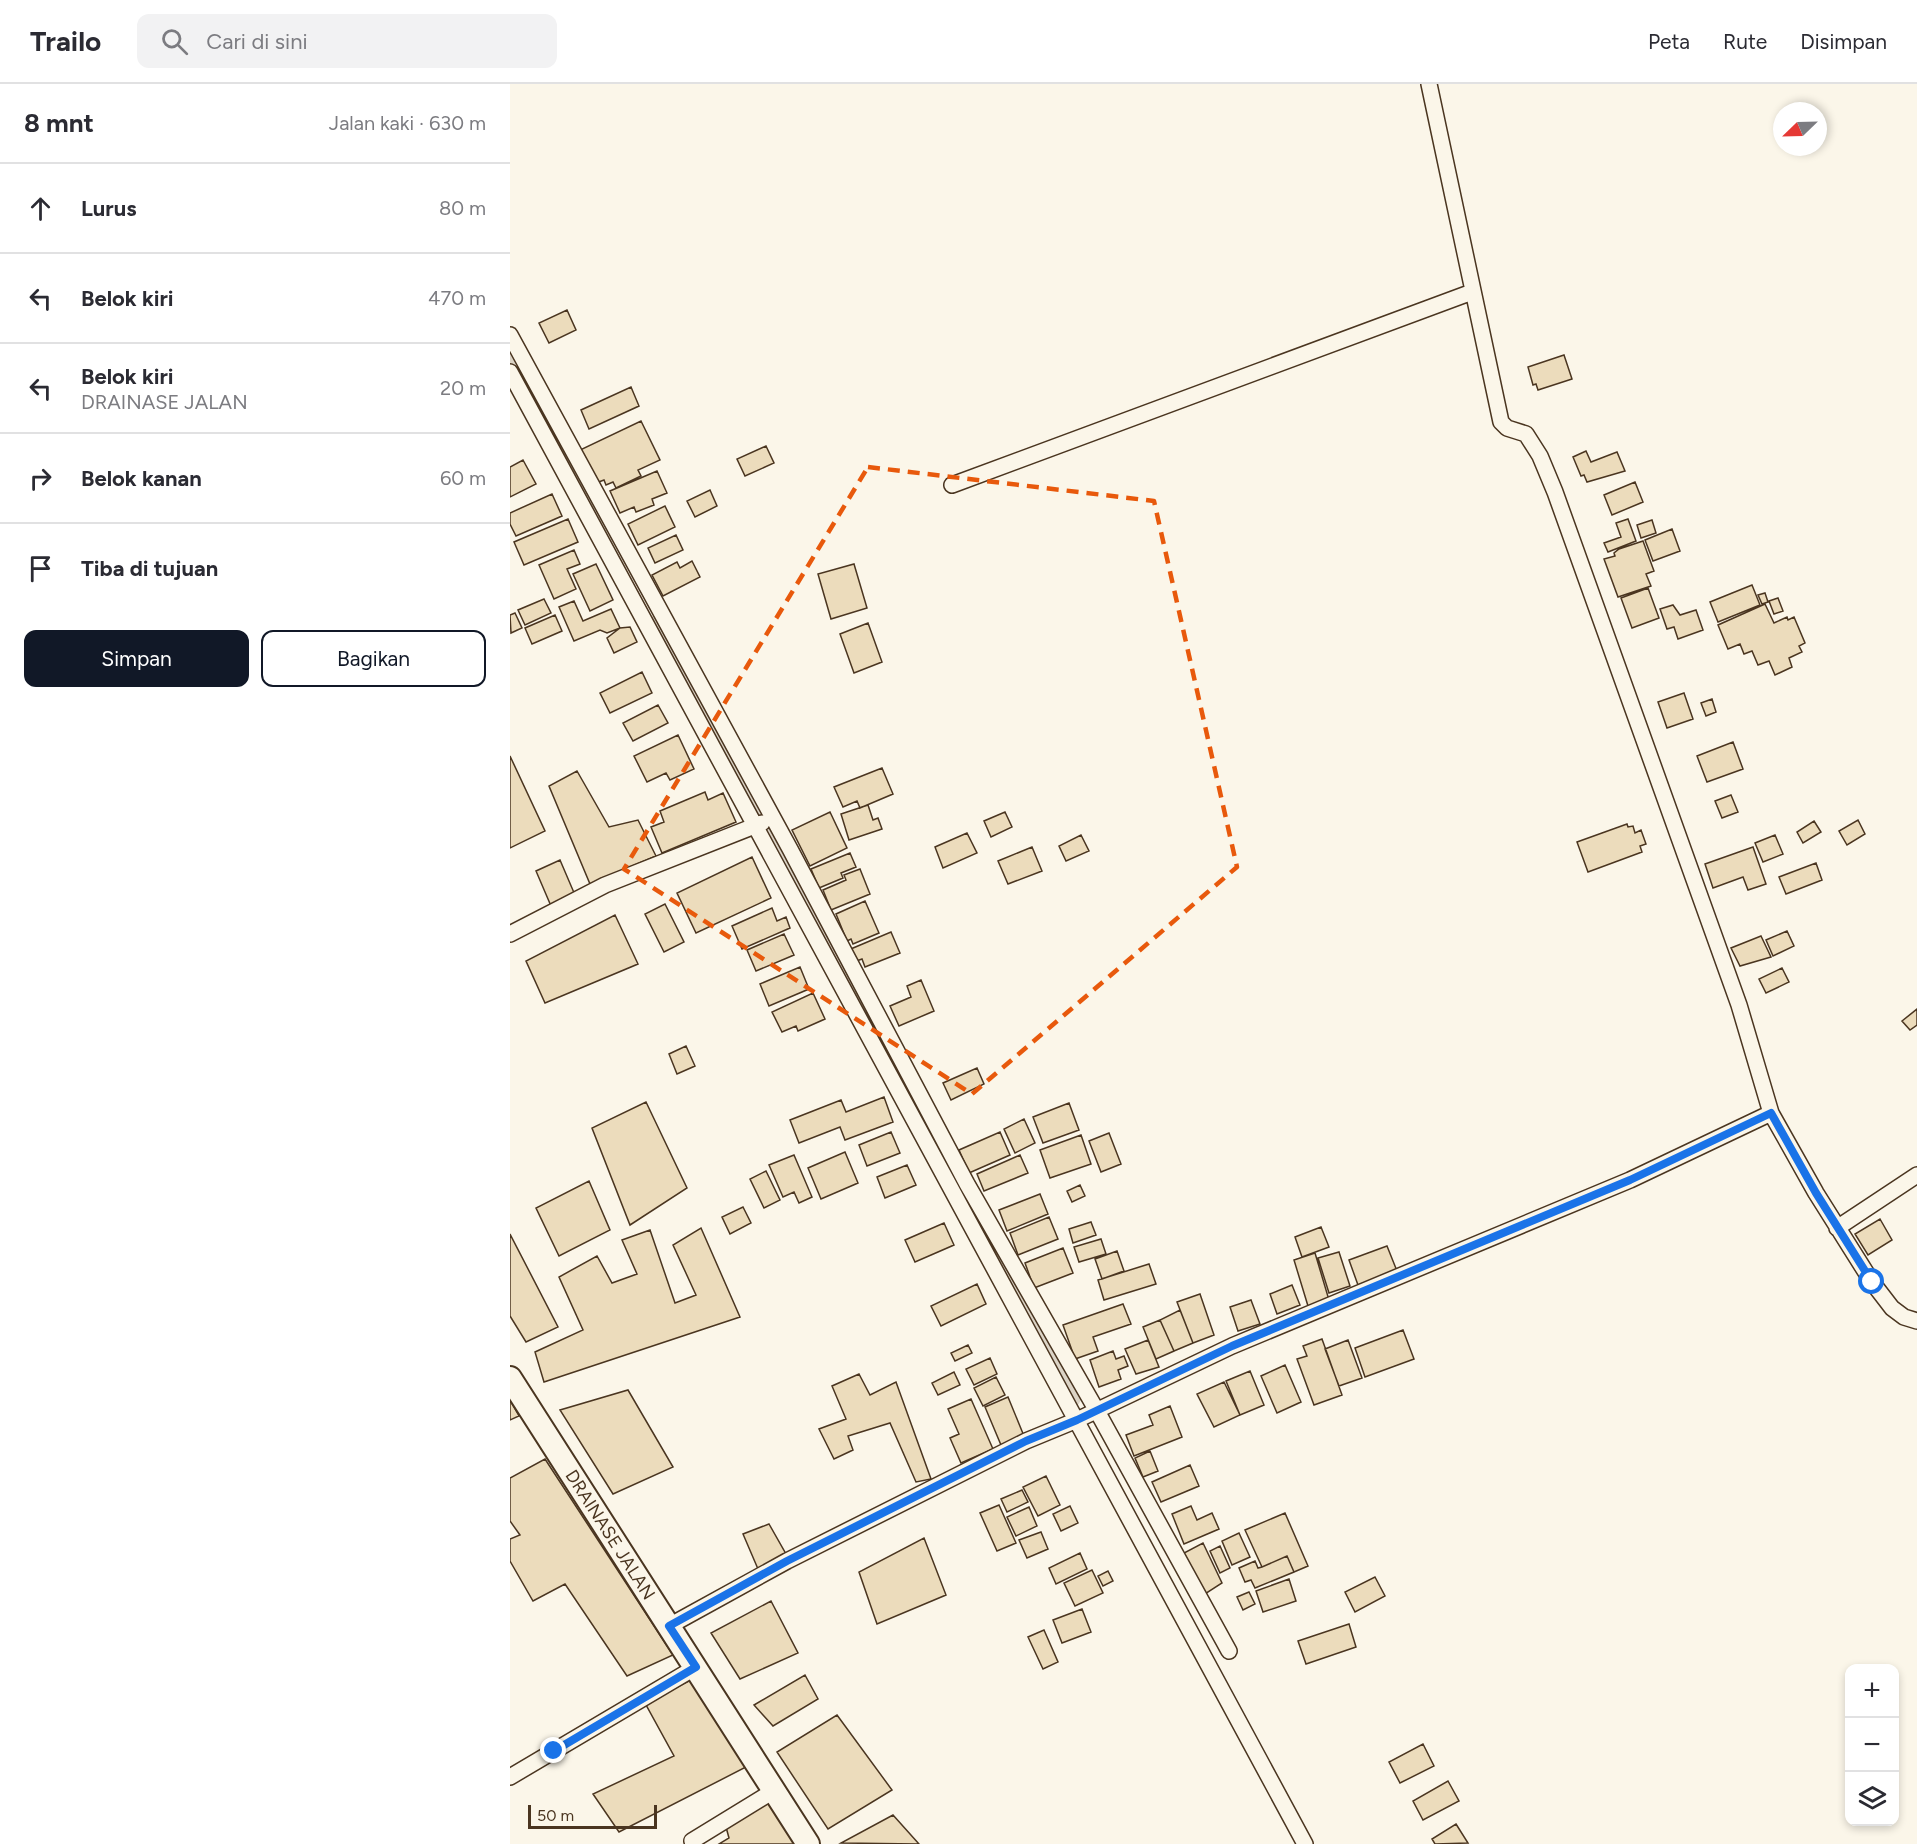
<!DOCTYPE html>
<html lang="id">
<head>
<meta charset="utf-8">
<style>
  :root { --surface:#fff; --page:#f2f2f3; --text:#2b2b33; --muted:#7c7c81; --line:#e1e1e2; --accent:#111827 }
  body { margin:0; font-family:Figtree,sans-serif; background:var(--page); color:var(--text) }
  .controls { position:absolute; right:18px; bottom:18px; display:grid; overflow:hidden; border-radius:12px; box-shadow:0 3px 9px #0003 }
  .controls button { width:54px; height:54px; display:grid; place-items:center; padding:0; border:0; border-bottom:2px solid var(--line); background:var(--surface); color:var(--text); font:30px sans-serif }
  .compass { position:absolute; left:1263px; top:18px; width:54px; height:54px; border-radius:50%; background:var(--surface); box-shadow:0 3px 9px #0003; rotate:247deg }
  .scale { position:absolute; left:18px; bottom:15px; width:129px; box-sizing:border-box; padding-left:6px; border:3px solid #4a3520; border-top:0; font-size:16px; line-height:21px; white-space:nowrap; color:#4a3520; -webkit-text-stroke:4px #fbf6e9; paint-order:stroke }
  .stop { position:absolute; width:18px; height:18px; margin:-14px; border:4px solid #1a73e8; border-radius:50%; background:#fff }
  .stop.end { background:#1a73e8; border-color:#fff; box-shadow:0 2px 6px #0008 }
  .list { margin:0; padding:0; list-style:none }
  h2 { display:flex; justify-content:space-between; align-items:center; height:78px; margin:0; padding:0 24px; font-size:26px }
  h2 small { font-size:20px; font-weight:400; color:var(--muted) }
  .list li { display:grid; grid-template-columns:39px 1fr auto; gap:18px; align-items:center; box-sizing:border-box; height:90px; padding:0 24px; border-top:2px solid var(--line) }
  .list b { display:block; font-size:22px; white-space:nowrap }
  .list p { margin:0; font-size:20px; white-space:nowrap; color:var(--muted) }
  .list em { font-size:20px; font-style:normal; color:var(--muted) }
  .actions { display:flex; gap:12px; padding:18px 24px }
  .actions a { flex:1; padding:14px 0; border:2px solid var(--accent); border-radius:12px; text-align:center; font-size:21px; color:var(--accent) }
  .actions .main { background:var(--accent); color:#fff }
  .icon { flex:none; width:33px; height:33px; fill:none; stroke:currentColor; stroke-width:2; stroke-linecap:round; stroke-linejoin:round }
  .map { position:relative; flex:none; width:1407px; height:1760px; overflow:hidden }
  header { display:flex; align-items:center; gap:36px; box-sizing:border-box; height:84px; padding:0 30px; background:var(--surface); border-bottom:2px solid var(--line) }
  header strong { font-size:28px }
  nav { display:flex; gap:33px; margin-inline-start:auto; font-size:21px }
  .search { width:420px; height:54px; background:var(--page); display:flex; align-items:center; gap:15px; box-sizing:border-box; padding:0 21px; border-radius:12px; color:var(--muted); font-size:22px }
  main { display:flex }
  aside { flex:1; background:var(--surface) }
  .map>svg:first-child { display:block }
</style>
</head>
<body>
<header>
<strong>Trailo</strong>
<div class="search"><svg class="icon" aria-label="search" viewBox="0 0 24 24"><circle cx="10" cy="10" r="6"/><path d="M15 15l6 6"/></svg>Cari di sini</div>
<nav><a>Peta</a><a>Rute</a><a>Disimpan</a></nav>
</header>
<main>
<aside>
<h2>8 mnt<small>Jalan kaki · 630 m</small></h2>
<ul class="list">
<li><svg class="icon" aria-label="ahead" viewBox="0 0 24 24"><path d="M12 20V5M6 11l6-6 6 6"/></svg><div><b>Lurus</b></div><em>80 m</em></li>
<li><svg class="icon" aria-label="left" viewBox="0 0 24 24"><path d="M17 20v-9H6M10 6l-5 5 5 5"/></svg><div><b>Belok kiri</b></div><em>470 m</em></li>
<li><svg class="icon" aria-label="left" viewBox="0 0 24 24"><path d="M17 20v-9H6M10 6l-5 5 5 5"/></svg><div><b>Belok kiri</b><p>DRAINASE JALAN</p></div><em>20 m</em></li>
<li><svg class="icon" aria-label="right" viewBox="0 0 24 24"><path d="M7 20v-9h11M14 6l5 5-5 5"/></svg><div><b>Belok kanan</b></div><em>60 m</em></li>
<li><svg class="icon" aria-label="arrive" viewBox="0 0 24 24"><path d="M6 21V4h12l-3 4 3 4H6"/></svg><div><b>Tiba di tujuan</b></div></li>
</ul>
<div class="actions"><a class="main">Simpan</a><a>Bagikan</a></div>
</aside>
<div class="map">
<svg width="1407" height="1760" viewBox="0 0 1407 1760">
  <rect width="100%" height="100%" fill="#fbf6e9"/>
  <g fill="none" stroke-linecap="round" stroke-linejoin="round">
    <!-- canal -->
    <path stroke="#dcd4c6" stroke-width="18" d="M0 273 18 305
      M145 541 562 1314"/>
  </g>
  <!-- building -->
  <path fill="#ecdcbc" stroke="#4a3520" stroke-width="1.5" d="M57 226 66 246 39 259 29 239Z
    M1054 271 1062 295 1028 306 1026 300 1023 301 1018 283Z
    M121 303 129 322 79 345 71 326Z
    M131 337 150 376 128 386 131 392 106 404 103 398 96 401 94 396 86 399 70 366Z
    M256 362 264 379 235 392 227 375Z
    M1076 367 1081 378 1107 368 1115 387 1077 398 1074 391 1071 392 1063 373Z
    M13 376 26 400 0 413V383Z
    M147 387 157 409 142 415 144 421 126 428 124 423 110 429 100 407Z
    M1125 398 1133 418 1102 431 1094 411Z
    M200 406 207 422 185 433 177 417Z
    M42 410 52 432 6 452 0 440V429Z
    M155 422 165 443 128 461 118 440Z
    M58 435 68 458 14 481 4 458Z
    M1118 435 1126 457 1098 468 1094 459 1111 453 1106 439Z
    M1142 436 1146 449 1131 454 1127 441Z
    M1162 445 1170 467 1143 477 1135 456Z
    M166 451 173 466 145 479 138 464Z
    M1133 457 1144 487 1136 490 1141 502 1108 513 1094 475 1105 472 1104 469 1109 465Z
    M64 466 70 480 57 485 66 505 44 515 29 481Z
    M182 477 190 493 153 512 142 491 167 478 170 484Z
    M86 480 103 516 80 527 63 490Z
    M344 480 357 524 321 535 308 490Z
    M1242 501 1250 521 1208 538 1200 518Z
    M1138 504 1149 534 1122 544 1111 514Z
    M1255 509 1258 518 1252 520 1248 511Z
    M1268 514 1273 527 1264 530 1259 517Z
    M34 515 41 529 15 541 8 526Z
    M64 517 73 537 101 525 110 544 97 549 90 546 64 557 49 523Z
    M1255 520 1264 539 1277 533 1278 536 1284 533 1295 559 1289 562 1292 568 1279 574 1282 583 1265 591 1259 577 1248 581 1242 567 1234 570 1230 560 1218 565 1208 541Z
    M1163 521 1170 531 1186 526 1193 546 1168 555 1164 543 1157 545 1150 525Z
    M5 529 12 544 1 549 0 531Z
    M45 531 52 547 22 560 15 544Z
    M358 539 372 578 344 589 330 550Z
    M120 543 127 558 104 569 97 554 110 544Z
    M132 588 142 609 100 629 90 609Z
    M1174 609 1183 635 1157 644 1148 618Z
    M1202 615 1206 628 1196 632 1191 619Z
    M148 621 158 639 123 657 113 639Z
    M168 651 184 685 160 696 156 689 137 698 124 672Z
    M1223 658 1233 685 1197 698 1187 672Z
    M0 672 35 747 0 764Z
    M372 684 383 710 350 724 347 717 333 723 324 703Z
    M67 687 99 743 128 736 146 772 80 800 39 702Z
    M195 708 198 716 213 709 226 738 152 769 141 743 154 738 150 727Z
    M1221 711 1228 728 1212 734 1205 717Z
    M358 721 363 736 368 734 372 745 339 756 331 730Z
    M320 728 337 764 300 782 282 746Z
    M495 728 502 743 481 753 474 737Z
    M1348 736 1355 750 1337 761 1329 747Z
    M1304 737 1311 748 1293 759 1287 748Z
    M1117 740 1118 743 1123 742 1125 749 1131 746 1136 760 1130 762 1132 768 1078 788 1067 758Z
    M457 749 467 769 433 784 425 763Z
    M571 751 579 767 556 777 549 762Z
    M1265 751 1273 770 1253 778 1245 759Z
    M522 763 532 787 498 800 488 777Z
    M1243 763 1256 800 1238 806 1233 793 1203 804 1195 780Z
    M340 769 346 783 331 789 333 794 309 804 301 785Z
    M242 773 261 814 186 849 167 809Z
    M50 776 65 811 41 822 26 787Z
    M1306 779 1312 796 1276 810 1269 793Z
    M350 785 360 810 321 826 313 806 336 796 334 791Z
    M355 817 369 849 343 860 341 855 337 857 326 830Z
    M155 820 174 858 154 868 135 830Z
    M262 824 267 837 276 833 280 844 232 865 222 842Z
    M105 831 128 880 35 919 16 877Z
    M1277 847 1284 862 1263 872 1256 856Z
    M381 848 390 869 355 883 352 875 341 879 336 867Z
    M274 850 284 871 246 887 237 866Z
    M1251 852 1261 873 1230 882 1221 864Z
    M290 883 299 905 259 922 250 900Z
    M1272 884 1279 898 1256 909 1249 895Z
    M411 896 424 927 389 942 380 922 401 913 397 902Z
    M303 909 315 935 288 947 286 942 272 948 262 928Z
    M1407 925V941L1400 946 1392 937Z
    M176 962 185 982 167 990 159 970Z
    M467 984 474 1000 441 1016 433 999Z
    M374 1013 383 1038 335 1056 330 1043 289 1059 280 1036 331 1016 336 1028Z
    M136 1018 177 1104 120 1141 82 1044Z
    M559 1019 569 1046 533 1059 523 1033Z
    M514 1035 525 1059 505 1069 494 1045Z
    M381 1048 390 1069 357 1082 349 1061Z
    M490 1048 500 1071 459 1089 449 1066Z
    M599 1049 611 1080 591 1088 579 1057Z
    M571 1051 581 1080 540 1094 530 1066Z
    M335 1068 348 1099 311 1115 298 1084Z
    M284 1071 302 1113 289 1119 284 1108 273 1113 259 1081Z
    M510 1071 518 1089 474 1107 467 1090Z
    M397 1081 406 1101 375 1114 367 1093Z
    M256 1087 270 1116 254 1124 240 1095Z
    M79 1097 100 1146 49 1172 26 1124Z
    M570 1101 575 1112 562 1118 557 1107Z
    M530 1110 538 1130 497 1147 489 1126Z
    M233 1123 241 1139 220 1150 212 1133Z
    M539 1133 548 1155 508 1171 500 1149Z
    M1370 1135 1382 1156 1358 1171 1345 1150Z
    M581 1138 586 1151 563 1159 559 1145Z
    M434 1139 444 1161 405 1178 395 1156Z
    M811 1143 819 1163 792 1173 785 1153Z
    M191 1144 230 1233 34 1298 25 1268 73 1246 49 1193 87 1172 102 1199 127 1190 112 1156 140 1146 165 1219 186 1211 163 1161Z
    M0 1150 48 1243 16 1258 0 1232Z
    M591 1155 596 1170 569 1178 564 1163Z
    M877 1162 887 1187 848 1201 839 1176Z
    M553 1164 563 1189 524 1204 515 1179Z
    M607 1167 614 1187 592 1195 585 1175Z
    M829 1168 840 1202 819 1209 808 1174Z
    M805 1169 819 1216 798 1222 784 1176Z
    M639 1180 646 1200 594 1216 588 1196Z
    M467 1200 476 1220 431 1242 421 1222Z
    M782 1201 790 1221 767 1230 760 1210Z
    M690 1210 704 1251 683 1259 667 1218Z
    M741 1216 750 1240 728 1247 720 1223Z
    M613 1220 621 1240 583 1253 588 1267 565 1275 553 1241Z
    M670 1226 683 1259 664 1267 650 1236Z
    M650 1236 664 1267 646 1275 633 1243Z
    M893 1246 904 1275 855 1293 845 1264Z
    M812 1255 832 1311 804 1321 787 1275 797 1272 793 1262Z
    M638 1256 649 1283 626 1290 615 1265Z
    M838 1256 852 1294 829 1302 815 1265Z
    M458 1261 462 1269 445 1277 441 1269Z
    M603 1267 606 1275 614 1272 618 1282 608 1286 611 1295 589 1303 580 1276Z
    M480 1274 487 1290 464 1301 456 1285Z
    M775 1281 791 1318 767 1329 751 1292Z
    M740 1287 754 1321 730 1331 716 1297Z
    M444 1288 450 1301 428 1311 422 1299Z
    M349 1290 360 1311 386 1298 421 1395 406 1398 380 1339 338 1352 343 1366 324 1375 309 1345 336 1335 322 1302Z
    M486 1293 495 1311 473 1322 464 1304Z
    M714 1298 730 1331 704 1343 687 1310Z
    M118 1306 163 1383 103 1410 50 1326Z
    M498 1313 514 1352 491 1361 475 1323Z
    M461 1315 483 1365 451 1379 440 1354 449 1350 438 1325Z
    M0 1316 9 1332 0 1336Z
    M660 1322 672 1353 624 1372 616 1351 643 1341 639 1331Z
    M640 1367 648 1387 633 1393 625 1374Z
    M35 1375 163 1571 117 1592 55 1500 23 1517 0 1477V1455L10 1451 0 1437V1394Z
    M680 1381 689 1402 651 1418 642 1398Z
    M536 1392 550 1421 528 1432 513 1403Z
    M512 1406 518 1418 497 1428 491 1415Z
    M489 1421 506 1459 487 1467 470 1429Z
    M560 1422 568 1439 551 1447 543 1430Z
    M681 1422 687 1436 702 1429 709 1445 674 1460 662 1430Z
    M519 1423 527 1442 506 1452 497 1433Z
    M775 1429 798 1482 784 1488 777 1472 752 1483 735 1446Z
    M259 1440 276 1470 248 1485 233 1450Z
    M531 1448 538 1465 517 1474 509 1456Z
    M729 1449 740 1473 722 1481 712 1457Z
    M414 1454 436 1511 367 1540 349 1488Z
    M693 1459 712 1499 695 1510 674 1469Z
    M710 1462 720 1484 710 1489 700 1467Z
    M570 1469 577 1485 546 1500 539 1484Z
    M777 1472 784 1488 745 1504 741 1496 735 1498 729 1484 745 1477 748 1484 752 1483Z
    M582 1486 593 1509 565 1522 554 1499Z
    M598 1487 603 1497 593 1502 588 1492Z
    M865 1493 875 1512 845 1528 835 1508Z
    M779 1495 786 1517 753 1528 746 1507Z
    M739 1508 745 1520 733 1526 727 1513Z
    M261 1517 288 1569 230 1595 201 1549Z
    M572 1525 581 1548 552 1559 543 1536Z
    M839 1540 846 1563 796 1580 788 1557Z
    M534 1546 548 1578 533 1585 518 1553Z
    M295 1591 308 1615 263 1642 244 1621Z
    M185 1594 236 1683 109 1748 83 1710 164 1672 135 1619Z
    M327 1631 382 1706 318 1745 267 1668Z
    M913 1660 924 1682 890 1699 879 1678Z
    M938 1697 949 1717 913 1736 903 1717Z
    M260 1718 286 1760H209L219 1754 216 1743Z
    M383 1731 409 1760 331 1759Z
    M946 1740 958 1759 925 1760 922 1755Z"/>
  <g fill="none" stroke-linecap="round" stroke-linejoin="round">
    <defs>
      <path id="street" d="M919 0 991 338 997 344 1016 350 1030 372 1045 408 1229 921 1261 1029 1306 1109 1362 1198 1382 1224 1394 1233 1407 1237
        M0 251 280 765 457 1100 587 1327 719 1567
        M0 288 795 1760
        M442 401 962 208
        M0 850 95 801 252 739
        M1327 1144 1407 1091
        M159 1542 277 1477 516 1357 567 1336 722 1262 1120 1096 1261 1029
        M0 1693 186 1583
        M183 1760 182 1757 265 1706"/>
      <g id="secondary">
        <path id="s1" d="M0 1294 298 1760"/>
      </g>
    </defs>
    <!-- street casing -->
    <use href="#street" stroke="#4a3520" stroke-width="18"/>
    <!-- secondary casing -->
    <use href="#secondary" stroke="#4a3520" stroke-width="26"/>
    <!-- street -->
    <use href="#street" stroke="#fbf6e9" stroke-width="15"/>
    <!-- secondary -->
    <use href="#secondary" stroke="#fbf6e9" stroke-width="22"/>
  </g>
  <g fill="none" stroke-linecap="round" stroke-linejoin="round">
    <!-- route -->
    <path stroke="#1a73e8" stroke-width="8" d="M44 1667 186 1583 159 1542 277 1477 516 1357 567 1336 722 1262 1120 1096 1261 1029 1306 1109 1362 1198"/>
  </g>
  <!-- marked area -->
  <path fill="none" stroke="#e8590c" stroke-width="4.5" stroke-dasharray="12 8" stroke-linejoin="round" d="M358 383 644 417 727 783 462 1010 114 785Z"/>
  <g text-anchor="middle" stroke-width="4.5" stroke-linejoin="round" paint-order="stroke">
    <!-- street labels -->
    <g font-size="18" fill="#4a3520" stroke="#fbf6e9">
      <text dy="6" stroke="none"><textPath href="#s1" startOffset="186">DRAINASE JALAN</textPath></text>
    </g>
  </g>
</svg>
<div class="controls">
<button>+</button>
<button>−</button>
<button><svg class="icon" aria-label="layers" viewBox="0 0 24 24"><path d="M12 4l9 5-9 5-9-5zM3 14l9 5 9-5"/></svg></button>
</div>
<svg class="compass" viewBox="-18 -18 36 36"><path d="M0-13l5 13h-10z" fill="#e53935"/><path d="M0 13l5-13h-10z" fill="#7c7c81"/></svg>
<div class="scale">50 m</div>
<div class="stop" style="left:1362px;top:1198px"></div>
<div class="stop end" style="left:44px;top:1667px"></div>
</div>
</main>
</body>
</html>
